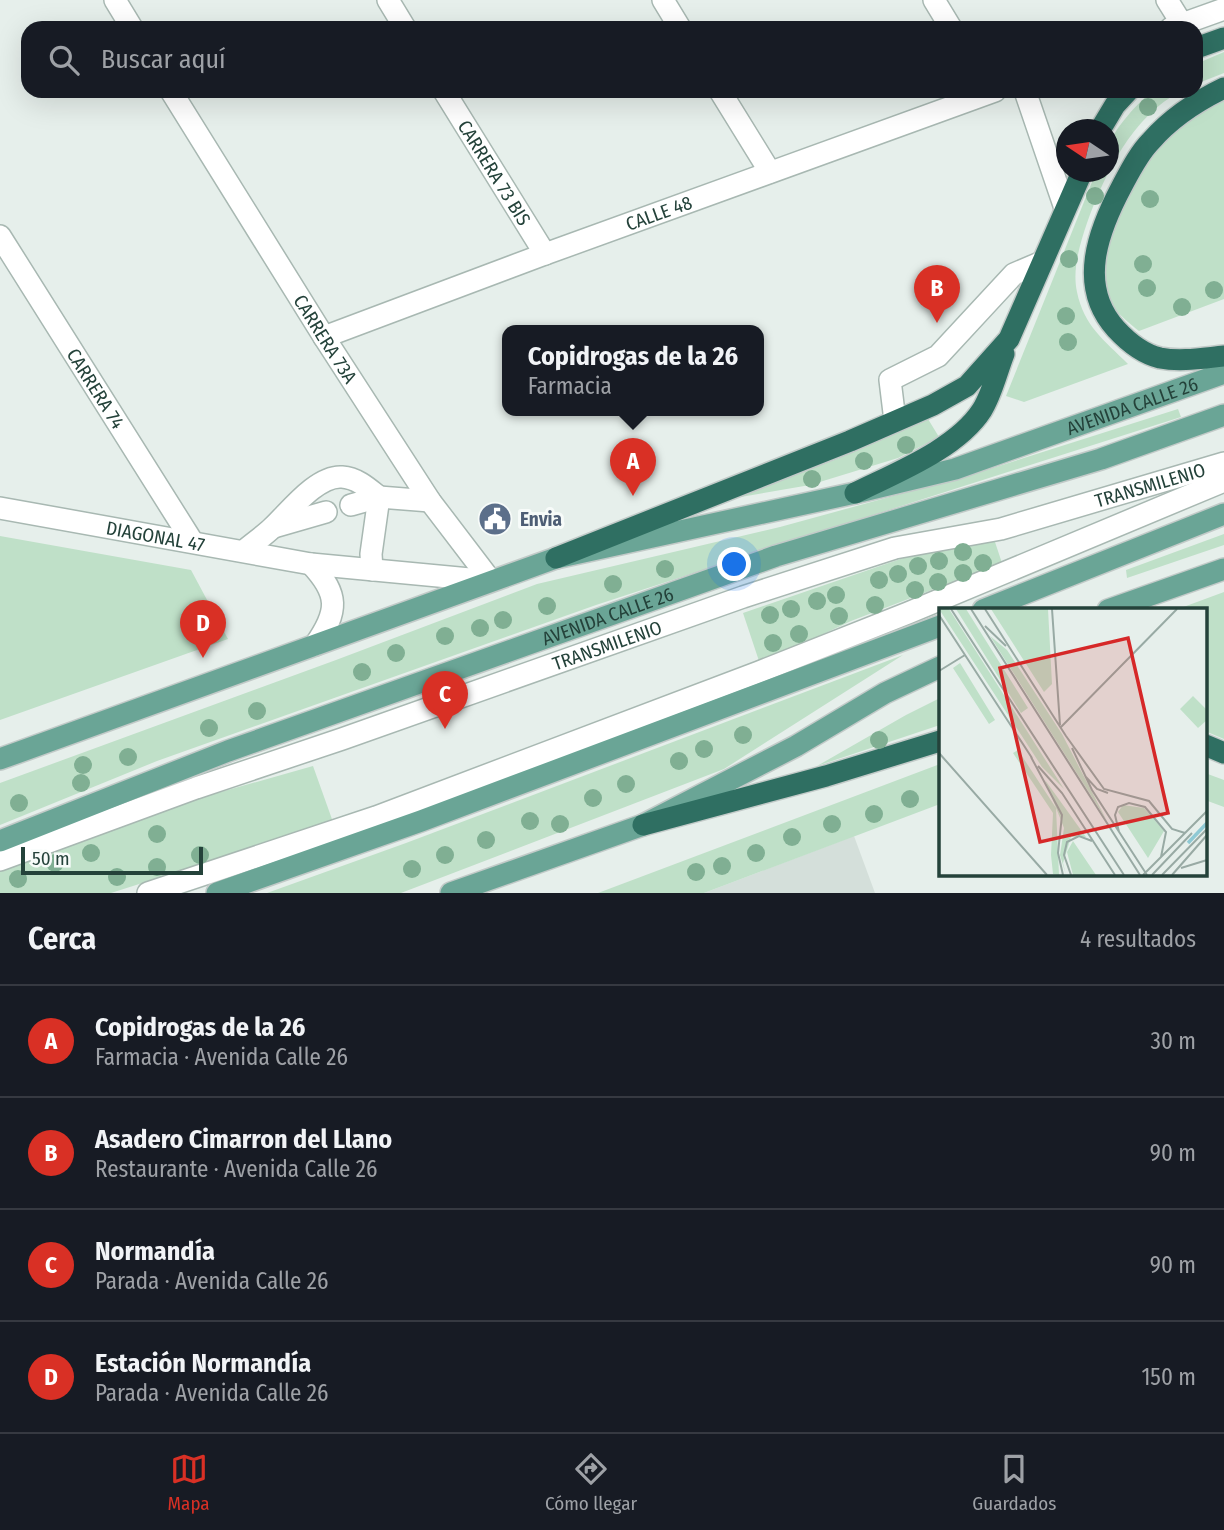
<!DOCTYPE html>
<html lang="es">
<head>
<meta charset="utf-8">
<style>
  :root { --surface:#171b24; --page:#242831; --text:#f1f3f6; --muted:#9ea1a6; --line:#363941; --accent:#d93025 }
  body { margin:0; font-family:"Fira Sans Condensed",sans-serif; background:var(--page); color:var(--text) }
  .compass { position:absolute; left:1056px; top:119px; width:63px; height:63px; border-radius:50%; background:var(--surface); box-shadow:0 7px 28px #0002; rotate:283deg }
  .scale { position:absolute; left:21px; bottom:18px; width:182px; box-sizing:border-box; padding-left:7px; border:4px solid #24423a; border-top:0; font-size:19px; line-height:24px; white-space:nowrap; color:#24423a; -webkit-text-stroke:5px #f7fbf9; paint-order:stroke }
  .you { position:absolute; left:735px; top:565px; width:24px; height:24px; margin:-18px; border:5px solid #fff; border-radius:50%; background:#1a73e8; box-shadow:0 0 0 10px #1a73e833 }
  .badge { display:grid; place-items:center; width:46px; height:46px; border-radius:50%; background:var(--accent); color:#fff; font-size:23px; font-weight:700 }
  .pin { position:absolute; translate:-50% -58px; filter:drop-shadow(0 2px 4px #0008) }
  .pin::after { content:''; position:absolute; top:37px; width:24px; height:21px; background:inherit; clip-path:polygon(0 0,100% 0,50% 100%) }
  .popup { position:absolute; left:502px; top:325px; width:262px; height:91px; box-sizing:border-box; display:grid; place-content:center; border-radius:14px; background:var(--surface); filter:drop-shadow(0 2px 5px #0005); font-size:23px; white-space:nowrap; color:var(--muted) }
  .popup b { font-size:26px; color:var(--text) }
  .popup::after { content:''; position:absolute; left:50%; top:100%; margin-left:-14px; border:14px solid transparent; border-top-color:var(--surface) }
  .list { margin:0; padding:0; list-style:none }
  h2 { display:flex; justify-content:space-between; align-items:center; height:91px; margin:0; padding:0 28px; font-size:30px }
  h2 small { font-size:23px; font-weight:400; color:var(--muted) }
  .list li { display:grid; grid-template-columns:46px 1fr auto; gap:21px; align-items:center; box-sizing:border-box; height:112px; padding:0 28px; border-top:2px solid var(--line) }
  .list b { display:block; font-size:26px; white-space:nowrap }
  .list p { margin:0; font-size:23px; white-space:nowrap; color:var(--muted) }
  .list em { font-size:23px; font-style:normal; color:var(--muted) }
  .icon { flex:none; width:38px; height:38px; fill:none; stroke:currentColor; stroke-width:2; stroke-linecap:round; stroke-linejoin:round }
  .map { position:relative; flex:none; width:1224px; height:893px; overflow:hidden }
  .search { position:absolute; background:var(--surface); box-shadow:0 7px 28px #0002; left:21px; right:21px; top:21px; height:77px; display:flex; align-items:center; gap:18px; box-sizing:border-box; padding:0 24px; border-radius:21px; color:var(--muted); font-size:26px }
  .sheet { height:539px; background:var(--surface) }
  nav { display:flex; justify-content:space-around; align-items:center; box-sizing:border-box; height:98px; border-top:2px solid var(--line); background:var(--surface); font-size:19px; color:var(--muted) }
  nav a { display:grid; justify-items:center; gap:4px }
  nav .on { color:var(--accent) }
  .map>svg:first-child { display:block }
</style>
</head>
<body>
<div class="map">
<svg width="1224" height="893" viewBox="0 0 1224 893">
  <rect width="100%" height="100%" fill="#e6efeb"/>
  <!-- built -->
  <path fill="#d4dfda" d="M854 836 875 893H704Z"/>
  <!-- green -->
  <path fill="#bfe0c8" d="M1224 52V73L1196 84V64Z
    M1152 91H1181C1132 117 1105 173 1087 223 1080 244 1072 269 1077 292 1084 326 1104 340 1128 364L1024 402 1006 396 1096 172H1108C1108 164 1107 156 1108 149 1112 130 1138 103 1152 91Z
    M1224 100V299L1139 331C1124 319 1104 303 1102 281 1100 245 1129 182 1151 153 1168 130 1198 112 1224 100Z
    M1178 409 1181 417 785 543 596 605 157 761 0 825V783L336 660 537 584 780 527 977 473Z
    M928 419 939 437 898 458 810 485 729 499 837 459Z
    M1224 534V545L1127 578 1126 570Z
    M0 536 191 570 228 639 0 720Z
    M994 539 1002 563 851 621 760 664 743 613 918 553Z
    M1224 592V739L1205 731V610L1178 609Z
    M903 655 724 769 401 893H267L406 843Z
    M940 698V725L817 766 906 715Z
    M940 764V804L704 893H598Z
    M313 766 333 822 111 893H0V868L136 816Z
    M1205 773 1224 780V807L1205 800Z"/>
  <g fill="none" stroke-linecap="round" stroke-linejoin="round">
    <defs>
      <g id="minor">
        <path d="M115 0 132 28"/>
        <path d="M388 0 405 28"/>
        <path d="M663 0 680 28"/>
        <path d="M934 0 951 28"/>
        <path d="M1167 0 1182 24"/>
        <path d="M1171 28 1224 9"/>
        <path id="s1" d="M171 91 324 337 430 501 491 581"/>
        <path id="s2" d="M444 91 545 254"/>
        <path d="M720 91 770 172"/>
        <path d="M1025 91 1065 208"/>
        <path id="s3" d="M0 236 192 541"/>
        <path id="s4" d="M324 337 545 254 995 91"/>
        <path d="M895 421 890 380 938 356 1014 274 1042 262"/>
        <path d="M351 505 379 497 430 501"/>
        <path id="s5" d="M0 508 311 564 491 581"/>
        <path d="M274 527 326 512"/>
        <path d="M244 551C253 543 264 536 273 527 289 512 317 475 342 477 357 478 368 488 379 497L371 554 372 570"/>
        <path d="M311 564C339 594 339 611 315 645"/>
        <path id="s6" d="M0 860 196 788 342 739 743 597 895 548 1001 529 1224 463"/>
        <path d="M148 893 376 817 759 672 908 613 1224 481"/>
      </g>
      <g id="major">
        <path d="M983 610 1224 514"/>
        <path d="M1108 610 1224 569"/>
        <path id="s7" d="M0 759 556 558 855 493 955 469 1224 373"/>
        <path id="s8" d="M0 841 228 751 776 556 1101 459 1224 415"/>
        <path d="M217 893 421 821 940 626"/>
        <path d="M451 893 643 825 796 746 885 693 940 667"/>
      </g>
      <path id="highway" d="M1196 48 1224 38
        M1224 88C1197 101 1171 118 1151 141 1139 153 1130 171 1122 186 1098 231 1077 286 1116 329 1128 342 1143 354 1160 358 1181 362 1203 358 1224 356
        M1100 130 1115 105 1128 91
        M855 493C895 473 957 449 982 410 992 394 997 372 1004 354
        M556 558 850 441 933 405 967 386 1009 339 1082 172
        M1205 745 1224 753
        M643 825 826 776 940 741"/>
    </defs>
    <!-- minor casing -->
    <use href="#minor" stroke="#a8b8b2" stroke-width="24"/>
    <!-- major casing -->
    <use href="#major" stroke="#c2cac8" stroke-width="24"/>
    <!-- highway casing -->
    <use href="#highway" stroke="#c2cac8" stroke-width="24"/>
    <!-- minor -->
    <use href="#minor" stroke="#fff" stroke-width="21"/>
    <!-- major -->
    <use href="#major" stroke="#6aa596" stroke-width="21"/>
    <!-- highway -->
    <use href="#highway" stroke="#2f6f62" stroke-width="21"/>
  </g>
  <!-- trees -->
  <g fill="#80af93">
    <circle cx="1148" cy="107" r="9"/>
    <circle cx="1095" cy="196" r="9"/>
    <circle cx="1150" cy="199" r="9"/>
    <circle cx="1069" cy="259" r="9"/>
    <circle cx="1143" cy="264" r="9"/>
    <circle cx="1147" cy="288" r="9"/>
    <circle cx="1214" cy="290" r="9"/>
    <circle cx="1182" cy="307" r="9"/>
    <circle cx="1066" cy="316" r="9"/>
    <circle cx="1068" cy="342" r="9"/>
    <circle cx="906" cy="445" r="9"/>
    <circle cx="864" cy="461" r="9"/>
    <circle cx="812" cy="479" r="9"/>
    <circle cx="963" cy="552" r="9"/>
    <circle cx="939" cy="561" r="9"/>
    <circle cx="983" cy="563" r="9"/>
    <circle cx="918" cy="566" r="9"/>
    <circle cx="665" cy="569" r="9"/>
    <circle cx="963" cy="573" r="9"/>
    <circle cx="898" cy="574" r="9"/>
    <circle cx="879" cy="580" r="9"/>
    <circle cx="938" cy="582" r="9"/>
    <circle cx="613" cy="584" r="9"/>
    <circle cx="915" cy="590" r="9"/>
    <circle cx="836" cy="595" r="9"/>
    <circle cx="817" cy="601" r="9"/>
    <circle cx="875" cy="605" r="9"/>
    <circle cx="547" cy="606" r="9"/>
    <circle cx="791" cy="609" r="9"/>
    <circle cx="770" cy="615" r="9"/>
    <circle cx="839" cy="616" r="9"/>
    <circle cx="503" cy="620" r="9"/>
    <circle cx="480" cy="628" r="9"/>
    <circle cx="799" cy="634" r="9"/>
    <circle cx="445" cy="636" r="9"/>
    <circle cx="773" cy="643" r="9"/>
    <circle cx="396" cy="653" r="9"/>
    <circle cx="362" cy="672" r="9"/>
    <circle cx="257" cy="711" r="9"/>
    <circle cx="209" cy="728" r="9"/>
    <circle cx="743" cy="735" r="9"/>
    <circle cx="879" cy="740" r="9"/>
    <circle cx="704" cy="749" r="9"/>
    <circle cx="128" cy="757" r="9"/>
    <circle cx="679" cy="761" r="9"/>
    <circle cx="83" cy="765" r="9"/>
    <circle cx="81" cy="783" r="9"/>
    <circle cx="626" cy="784" r="9"/>
    <circle cx="593" cy="798" r="9"/>
    <circle cx="910" cy="799" r="9"/>
    <circle cx="19" cy="803" r="9"/>
    <circle cx="874" cy="814" r="9"/>
    <circle cx="530" cy="821" r="9"/>
    <circle cx="560" cy="824" r="9"/>
    <circle cx="832" cy="824" r="9"/>
    <circle cx="157" cy="834" r="9"/>
    <circle cx="792" cy="837" r="9"/>
    <circle cx="486" cy="840" r="9"/>
    <circle cx="91" cy="853" r="9"/>
    <circle cx="756" cy="853" r="9"/>
    <circle cx="200" cy="855" r="9"/>
    <circle cx="445" cy="855" r="9"/>
    <circle cx="55" cy="863" r="9"/>
    <circle cx="722" cy="866" r="9"/>
    <circle cx="157" cy="867" r="9"/>
    <circle cx="412" cy="869" r="9"/>
    <circle cx="696" cy="872" r="9"/>
    <circle cx="117" cy="877" r="9"/>
    <circle cx="18" cy="879" r="9"/>
  </g>
  <!-- icons -->
  <defs>
    <symbol id="civic-disc" viewBox="-11 -11 22 22"><circle r="9.5" fill="#5c6f8a" stroke="#f7fbf9"/><path d="M-.6-6.5H3V-4.5H.6V-3L4-1V1h2V6H-6V1h2V-1L-.6-3ZM-1.2 2.5V6h2.4V2.5Z" fill="#fff"/></symbol>
  </defs>
  <g fill-rule="evenodd">
    <use href="#civic-disc" x="476" y="500" width="38" height="38"/>
  </g>
  <g text-anchor="middle" stroke-width="6" stroke-linejoin="round" paint-order="stroke">
    <!-- street labels -->
    <g font-size="19" fill="#24423a" stroke="#f7fbf9">
      <text dy="7" stroke="none"><textPath href="#s2" startOffset="96">CARRERA 73 BIS</textPath></text>
      <text dy="7" stroke="none"><textPath href="#s4" startOffset="357">CALLE 48</textPath></text>
      <text dy="7" stroke="none"><textPath href="#s1" startOffset="292">CARRERA 73A</textPath></text>
      <text dy="7" stroke="none"><textPath href="#s3" startOffset="180">CARRERA 74</textPath></text>
      <text dy="7" stroke="none"><textPath href="#s7" startOffset="1188">AVENIDA CALLE 26</textPath></text>
      <text dy="7" stroke="none"><textPath href="#s6" startOffset="1211">TRANSMILENIO</textPath></text>
      <text dy="7" stroke="none"><textPath href="#s5" startOffset="158">DIAGONAL 47</textPath></text>
      <text dy="7" stroke="none"><textPath href="#s8" startOffset="648">AVENIDA CALLE 26</textPath></text>
      <text dy="7" stroke="none"><textPath href="#s6" startOffset="644">TRANSMILENIO</textPath></text>
    </g>
    <!-- service labels -->
    <g font-size="19" font-weight="bold" fill="#4e5e75" stroke="#f7fbf9" text-anchor="start">
      <text x="520" y="526">Envia</text>
    </g>
  </g>
  <!-- overview -->
  <g transform="translate(939 608)">
    <rect width="268" height="268" fill="#e6efeb"/>
    <path d="M0 1H10L125 181 103 159ZM17 1H27L89 100 82 105ZM52 1H109L113 76 105 84ZM51 28 68 42 123 126 168 213ZM21 55 56 112 50 116 14 60ZM254 88 268 102V112L259 120 241 101ZM79 142 117 200 120 267 114 266 112 247 114 205 74 145ZM106 172 147 229H132L124 255 127 267 121 247 125 220ZM184 197 205 200 225 223 209 250 179 204ZM134 233 157 267H134L128 244Z" fill="#bfe0c8"/>
    <path fill="none" stroke="#8ec9d4" stroke-width="3.5" d="M249 235 268 215"/>
    <path fill="none" stroke="#98aaa4" stroke-width="2" d="M12 1 185 267M32 1 201 267M46 1 127 128M113 1 121 117M0 7 93 150M46 18 67 38M0 63 26 47M122 119 238 1M127 128 165 181 210 193 233 221 246 225M133 140 153 182 208 267M0 145 108 267M92 149 123 207 119 245 124 267M99 158 123 185 176 267M146 168 158 181 169 185M180 224 176 207 179 199 190 195 206 199 227 224 222 249M242 260 268 252M132 267 125 247 128 234 140 228 153 233M204 267 268 203M213 267 253 225M223 267 268 221M233 267 268 227"/>
    <path fill="#d62828" fill-opacity="0.15" stroke="#d62828" stroke-width="3.5" d="M189 30 229 205 101 234 61 60Z"/>
    <rect width="268" height="268" fill="none" stroke="#24423a" stroke-width="3.5"/>
  </g>
</svg>
<svg class="compass" viewBox="-18 -18 36 36"><path d="M0-13l5 13h-10z" fill="#e53935"/><path d="M0 13l5-13h-10z" fill="#9ea1a6"/></svg>
<div class="scale">50 m</div>
<div class="you"></div>
<div class="pin badge" style="left:633px;top:496px">A</div>
<div class="popup"><b>Copidrogas de la 26</b>Farmacia</div>
<div class="pin badge" style="left:937px;top:323px">B</div>
<div class="pin badge" style="left:445px;top:729px">C</div>
<div class="pin badge" style="left:203px;top:658px">D</div>
<div class="search"><svg class="icon" aria-label="search" viewBox="0 0 24 24"><circle cx="10" cy="10" r="6"/><path d="M15 15l6 6"/></svg>Buscar aquí</div>
</div>
<section class="sheet">
<h2>Cerca<small>4 resultados</small></h2>
<ul class="list">
<li><span class="badge">A</span><div><b>Copidrogas de la 26</b><p>Farmacia · Avenida Calle 26</p></div><em>30 m</em></li>
<li><span class="badge">B</span><div><b>Asadero Cimarron del Llano</b><p>Restaurante · Avenida Calle 26</p></div><em>90 m</em></li>
<li><span class="badge">C</span><div><b>Normandía</b><p>Parada · Avenida Calle 26</p></div><em>90 m</em></li>
<li><span class="badge">D</span><div><b>Estación Normandía</b><p>Parada · Avenida Calle 26</p></div><em>150 m</em></li>
</ul>
</section>
<nav>
<a class="on"><svg class="icon" aria-label="map" viewBox="0 0 24 24"><path d="M3 6l6-2 6 2 6-2v14l-6 2-6-2-6 2zM9 4v14M15 6v14"/></svg>Mapa</a>
<a><svg class="icon" aria-label="directions" viewBox="0 0 24 24"><path d="M12 3l9 9-9 9-9-9zM9 14v-3h6M13 9l2 2-2 2"/></svg>Cómo llegar</a>
<a><svg class="icon" aria-label="saved" viewBox="0 0 24 24"><path d="M7 4h10v16l-5-4-5 4z"/></svg>Guardados</a>
</nav>
</body>
</html>
